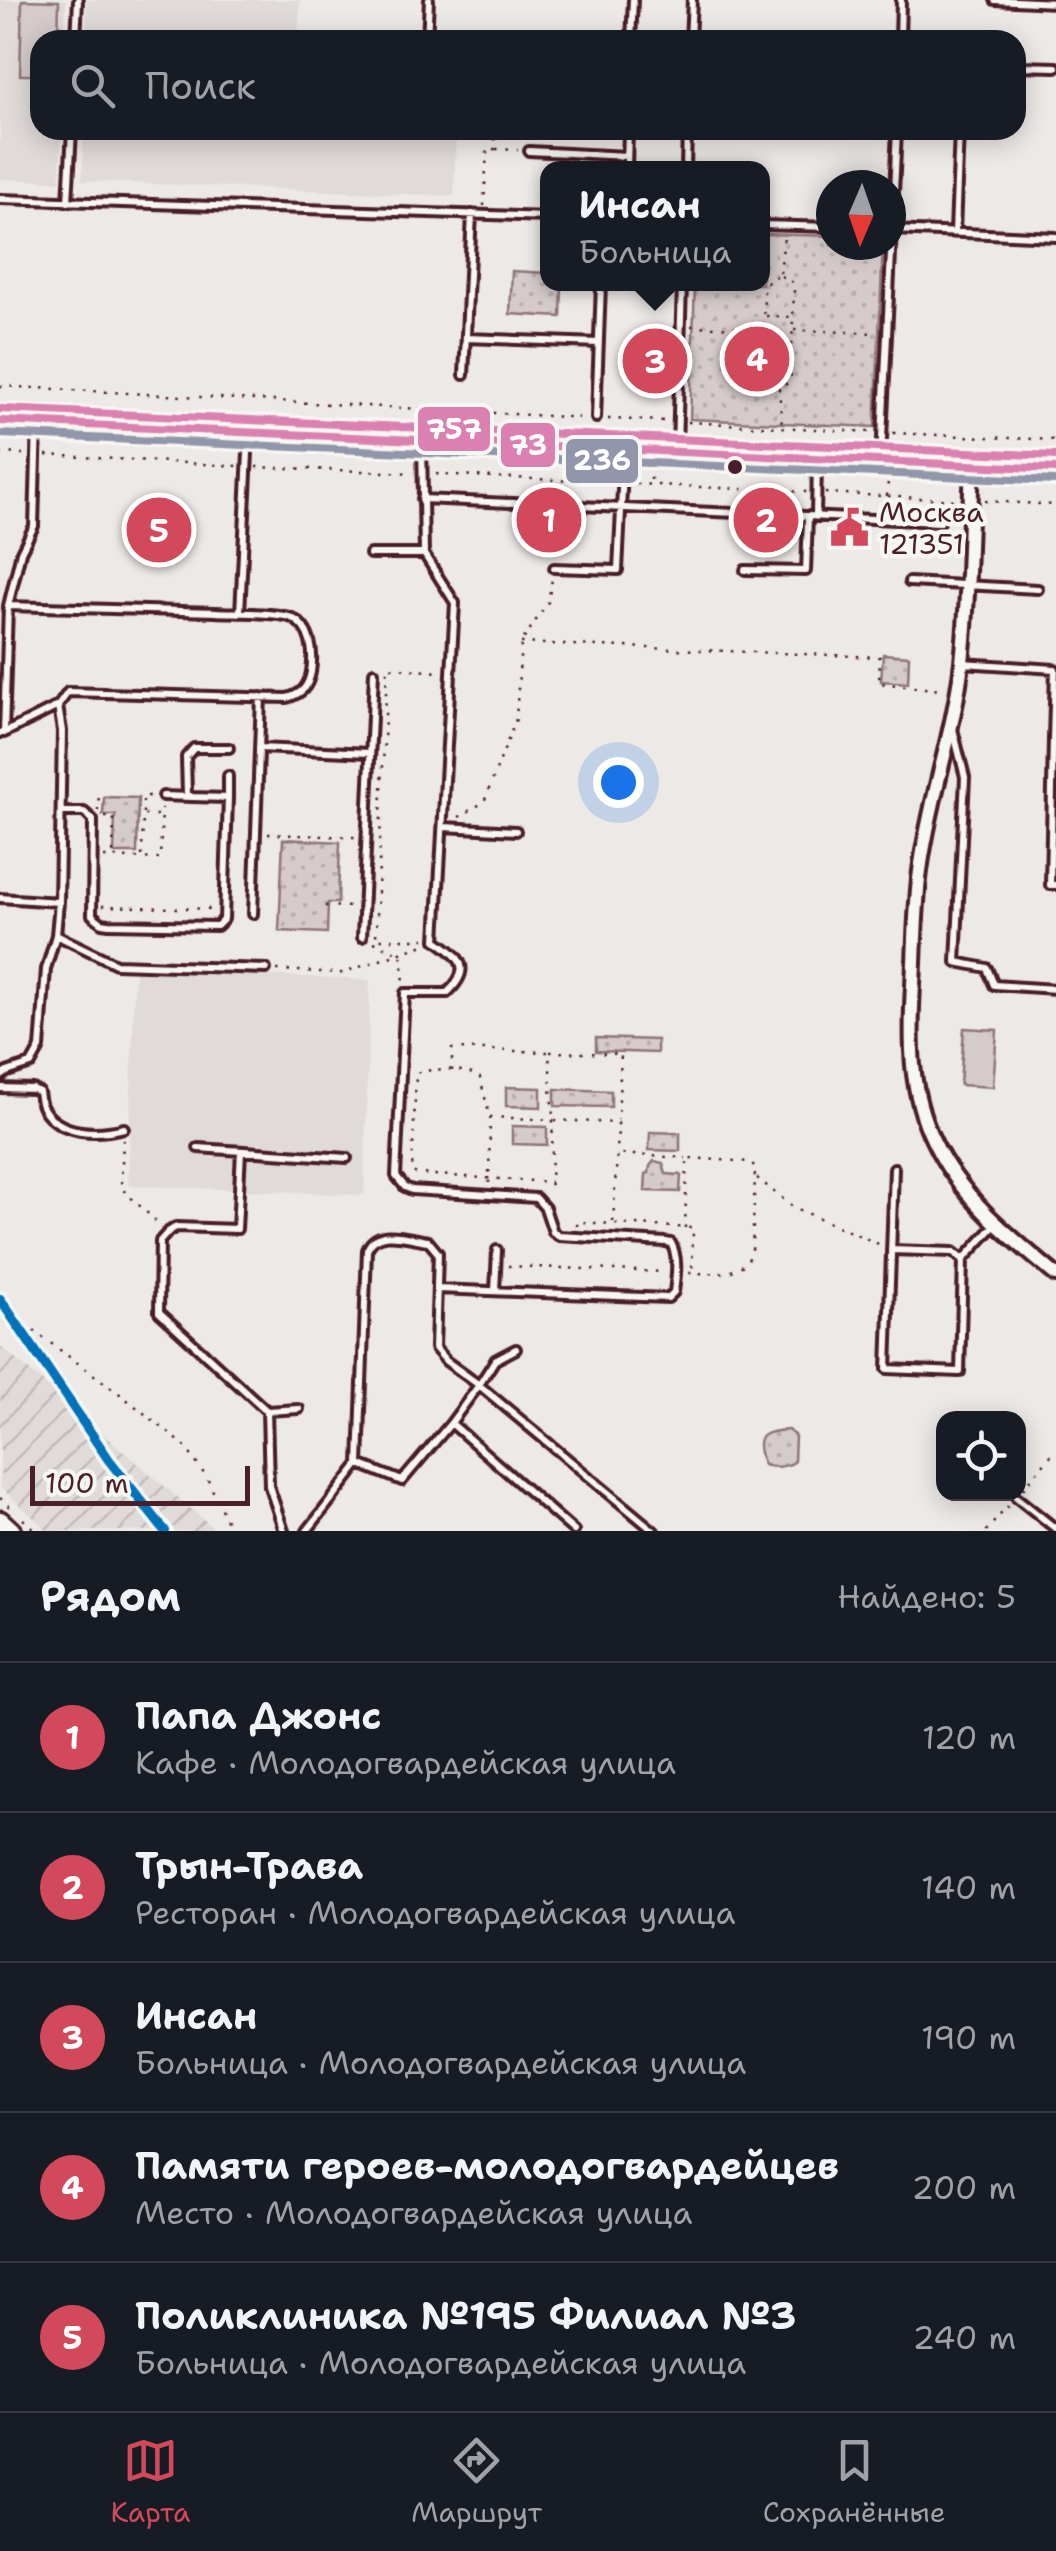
<!DOCTYPE html>
<html lang="ru">
<head>
<meta charset="utf-8">
<style>
  :root { --surface:#171b24; --page:#242831; --text:#f1f3f6; --muted:#9ea1a6; --line:#363941; --accent:#d1495b }
  body { margin:0; font-family:"Shantell Sans",sans-serif; background:var(--page); color:var(--text) }
  .controls { position:absolute; right:30px; bottom:30px; display:grid; overflow:hidden; border-radius:20px; box-shadow:0 5px 25px #0003 }
  .controls button { width:90px; height:90px; display:grid; place-items:center; padding:0; border:0; border-bottom:2px solid var(--line); background:var(--surface); color:var(--text); font:50px sans-serif }
  .compass { position:absolute; left:816px; top:170px; width:90px; height:90px; border-radius:50%; background:var(--surface); box-shadow:0 5px 25px #0003; rotate:182deg }
  .scale { position:absolute; left:30px; bottom:25px; width:220px; box-sizing:border-box; padding-left:10px; border:5px solid #4a1f2b; border-top:0; font-size:28px; line-height:35px; white-space:nowrap; color:#4a1f2b; -webkit-text-stroke:8px #f6f6f2; paint-order:stroke }
  .you { position:absolute; left:618px; top:782px; width:35px; height:35px; margin:-25px; border:8px solid #fff; border-radius:50%; background:#1a73e8; box-shadow:0 0 0 15px #1a73e833 }
  .badge { display:grid; place-items:center; width:65px; height:65px; border-radius:50%; background:var(--accent); color:#fff; font-size:32px; font-weight:700 }
  .pin { position:absolute; translate:-50% -50%; border:5px solid #fff; box-shadow:0 2px 10px #0006 }
  .popup { position:absolute; left:540px; top:161px; width:230px; height:130px; box-sizing:border-box; display:grid; place-content:center; border-radius:20px; background:var(--surface); filter:drop-shadow(0 2px 8px #0005); font-size:32px; white-space:nowrap; color:var(--muted) }
  .popup b { font-size:38px; color:var(--text) }
  .popup::after { content:''; position:absolute; left:50%; top:100%; margin-left:-20px; border:20px solid transparent; border-top-color:var(--surface) }
  .list { margin:0; padding:0; list-style:none }
  h2 { display:flex; justify-content:space-between; align-items:center; height:130px; margin:0; padding:0 40px; font-size:42px }
  h2 small { font-size:32px; font-weight:400; color:var(--muted) }
  .list li { display:grid; grid-template-columns:65px 1fr auto; gap:30px; align-items:center; box-sizing:border-box; height:150px; padding:0 40px; border-top:2px solid var(--line) }
  .list b { display:block; font-size:38px; white-space:nowrap }
  .list p { margin:0; font-size:32px; white-space:nowrap; color:var(--muted) }
  .list em { font-size:32px; font-style:normal; color:var(--muted) }
  .icon { flex:none; width:55px; height:55px; fill:none; stroke:currentColor; stroke-width:2; stroke-linecap:round; stroke-linejoin:round }
  .map { position:relative; flex:none; width:1056px; height:1531px; overflow:hidden }
  .search { position:absolute; background:var(--surface); box-shadow:0 5px 25px #0003; left:30px; right:30px; top:30px; height:110px; display:flex; align-items:center; gap:25px; box-sizing:border-box; padding:0 35px; border-radius:30px; color:var(--muted); font-size:38px }
  .sheet { height:880px; background:var(--surface) }
  nav { display:flex; justify-content:space-around; align-items:center; box-sizing:border-box; height:140px; border-top:2px solid var(--line); background:var(--surface); font-size:28px; color:var(--muted) }
  nav a { display:grid; justify-items:center; gap:5px }
  nav .on { color:var(--accent) }
  .map>svg:first-child { display:block }
</style>
</head>
<body>
<div class="map">
<svg width="1056" height="1531" viewBox="0 0 1056 1531">
  <defs>
    <pattern id="industrial-furrows" width="10" height="10" patternUnits="userSpaceOnUse" patternTransform="scale(2.5)"><rect width="10" height="10" fill="#e0dad8"/><path d="M-1 1l2-2M0 10L10 0M9 11l2-2" fill="none" stroke="#c2bbba"/></pattern>
    <pattern id="park-dots" width="8" height="8" patternUnits="userSpaceOnUse" patternTransform="scale(2.5)"><rect width="8" height="8" fill="#d4cbca"/><path d="M2 2h.1M6 6h.1" fill="none" stroke="#b8aeae" stroke-width="1.8" stroke-linecap="round"/></pattern>
  </defs>
  <rect width="100%" height="100%" fill="#ece9e6"/>
  <filter id="ink" filterUnits="userSpaceOnUse"><feTurbulence type="fractalNoise" baseFrequency=".01" numOctaves="2"/><feDisplacementMap in="SourceGraphic" scale="20" xChannelSelector="R" yChannelSelector="G"/><feConvolveMatrix kernelMatrix="1 2 1 2 8 2 1 2 1" color-interpolation-filters="sRGB"/></filter>
  <g filter="url(#ink)">
    <!-- built -->
    <path fill="#e0dad8" d="M0 0H66L64 40H40V130H61L60 181 0 179Z
      M87 0H300L298 40H86Z
      M84 130H456L454 196 82 181Z
      M135 969 370 980 364 1195 128 1185Z"/>
    <!-- industrial -->
    <path fill="url(#industrial-furrows)" d="M0 1346 217 1531H48L0 1487Z"/>
    <!-- park -->
    <path fill="url(#park-dots)" stroke="#8f757a" stroke-width="2.5" d="M763 234 831 236V245H883L875 427 690 419 695 284H762Z
      M512 271 547 273 548 284H562L561 317 510 314Z
      M883 654 909 656 908 683 881 681Z
      M104 797 138 798 137 853H114L115 815H103Z
      M283 839 340 842 338 903H328L327 933 279 931Z
      M596 1038 657 1040V1053L596 1051Z
      M506 1087 541 1088V1107L506 1106Z
      M555 1089 611 1091V1107L555 1106Z
      M512 1126 547 1127V1145L512 1144Z
      M650 1132 680 1133V1151L649 1150Z
      M654 1161 663 1163 666 1174 681 1175 680 1192 645 1191 646 1174 649 1173 650 1166Z
      M788 1430 795 1436 794 1462C787 1467 772 1468 764 1465 752 1435 761 1432 788 1430Z"/>
    <!-- pitch -->
    <path fill="#d4cbca" stroke="#8f757a" stroke-width="2.5" d="M22 0 59 1 58 40H40V75H20Z
      M964 1028 997 1030 993 1087 960 1085Z"/>
    <g fill="none" stroke-linecap="round" stroke-linejoin="round">
      <defs>
        <path id="service" d="M995 0 1056 3
          M76 40 78 0
          M427 40 429 0
          M631 40 633 0
          M690 40 692 0
          M900 40 901 0
          M1016 66 1056 67
          M529 151 627 156
          M627 168 628 130
          M686 168 687 130
          M0 199 548 217
          M68 202 72 130
          M762 225 831 227
          M892 230 1056 237
          M955 232 959 130
          M466 338 599 343
          M464 375 472 214
          M596 418 601 284
          M422 442 424 554 455 603 436 940C461 957 473 969 447 993H405L396 1176 405 1187 412 1190 536 1198 545 1208 553 1232 559 1236 666 1242 671 1243C679 1258 676 1276 674 1292L668 1298 437 1289
          M677 447 682 284
          M881 459 897 130
          M422 499 940 522
          M816 517 817 459
          M370 554H424
          M554 568 618 570 624 450
          M745 570 806 571 808 517
          M909 582 1038 589
          M240 613 249 433
          M962 663 1055 669 1053 739H1056
          M953 729 965 777 956 962 987 968 994 985 1056 989
          M0 733H4L58 706 68 692 287 698C301 694 308 688 311 672 314 653 312 628 292 618 278 612 233 613 216 612 147 610 77 608 8 606
          M4 733 8 606 21 552 34 526 37 423
          M1053 739 1050 885H1056
          M259 748 370 753
          M163 796 191 797
          M228 798V776
          M61 812H84L93 820 92 915 102 923 109 924 217 926 224 919 228 798 192 797 187 794 186 757 194 748H229
          M444 827 516 831
          M0 898 59 902
          M253 914 261 697
          M56 935 116 964 266 969
          M362 937 374 672
          M0 1077 7 1072 31 1064 40 1048 46 969 56 935 59 902 62 731 58 706
          M0 1088 33 1089 39 1092C40 1097 40 1103 43 1108 59 1135 97 1135 124 1128
          M198 1148 347 1158
          M241 1151 237 1229 176 1227 168 1232 160 1241 159 1312 267 1411 269 1486 284 1531
          M891 1250 953 1252 963 1260 960 1372 887 1369 894 1168
          M963 1260 996 1224
          M495 1291 497 1250
          M267 1411 299 1409
          M451 1423 574 1531
          M359 1464 367 1250C377 1226 407 1238 428 1241L438 1253 435 1348 446 1361 479 1385 495 1360 516 1349
          M1016 1497 1056 1529
          M307 1531 359 1464 402 1481 451 1423 479 1385 654 1531"/>
        <path id="minor" d="M972 465C969 530 969 597 962 662 954 733 929 801 920 871 915 909 915 948 913 985 910 1039 909 1092 934 1142 961 1198 1009 1236 1056 1275"/>
        <path id="tertiary" d="M0 421 1056 469
          M0 1521 11 1531"/>
      </defs>
      <!-- service casing -->
      <use href="#service" stroke="#4a1f2b" stroke-width="14"/>
      <!-- minor casing -->
      <use href="#minor" stroke="#4a1f2b" stroke-width="20"/>
      <!-- tertiary casing -->
      <use href="#tertiary" stroke="#4a1f2b" stroke-width="25"/>
      <!-- path -->
      <path stroke="#4a1f2b" stroke-width="2.5" stroke-dasharray="2.5 8" stroke-linecap="butt" d="M496 149 518 150
        M484 206 487 149H495V130
        M780 273 784 237
        M781 276 792 282 794 290 791 375 789 382 782 387
        M766 316 793 317
        M691 326 763 329
        M794 330 876 333
        M764 342 791 344
        M0 386 585 418
        M779 387 769 386 764 380 762 373 764 289C767 281 771 277 779 276
        M779 388 782 425
        M608 419 665 421
        M688 422 870 432
        M893 433 1056 440
        M0 453 23 454
        M46 455 238 466
        M256 467 413 473
        M651 467V484
        M436 474 613 483
        M636 484 808 492
        M825 493 957 500
        M887 496 888 480
        M985 501 1056 505
        M521 643 880 657 879 683 941 690
        M98 811 99 792
        M143 813V796H153
        M105 817H114L113 856
        M459 817 484 802 516 719 521 643 548 602 552 579
        M268 834 355 837
        M142 856 143 815H162
        M104 857 160 859 162 808
        M102 906 214 909
        M325 906 352 907
        M425 939H376L387 667 439 672
        M374 942 401 954 404 981
        M277 970 342 973 424 945
        M550 1052 621 1054 618 1120
        M452 1071V1049L549 1052 553 1120 618 1123 617 1154
        M490 1117 553 1120 551 1182 549 1193
        M123 1139 121 1188 159 1224
        M757 1178 793 1207 881 1245
        M489 1183V1178L490 1117 480 1078C465 1067 434 1068 416 1073L412 1172 418 1174 551 1182
        M613 1222 617 1154 686 1158
        M577 1226V1222L693 1228 692 1273
        M685 1228 687 1158 751 1162 754 1166 755 1177 752 1251C744 1278 712 1273 688 1273
        M508 1266 665 1272
        M0 1306 120 1394 184 1445 207 1478 231 1531
        M1023 1489 1056 1449
        M0 1498 10 1507
        M23 1519 36 1531
        M986 1531 1008 1506"/>
      <!-- service -->
      <use href="#service" stroke="#f6f6f2" stroke-width="6"/>
      <!-- minor -->
      <use href="#minor" stroke="#f6f6f2" stroke-width="12"/>
      <!-- tertiary -->
      <use href="#tertiary" stroke="#f6f6f2" stroke-width="18"/>
      <defs>
        <path id="bus-1" d="M0 421 1056 469"/>
        <path id="bus-2" d="M0 434 1055 481"/>
        <path id="bus-3" d="M1 409 1056 456"/>
      </defs>
      <!-- bus-1 casing -->
      <use href="#bus-1" stroke="#f6f6f2" stroke-width="15"/>
      <!-- bus-2 casing -->
      <use href="#bus-2" stroke="#f6f6f2" stroke-width="15"/>
      <!-- bus-3 casing -->
      <use href="#bus-3" stroke="#f6f6f2" stroke-width="15"/>
      <!-- bus-1 -->
      <use href="#bus-1" stroke="#db81b1" stroke-width="8"/>
      <!-- bus-2 -->
      <use href="#bus-2" stroke="#9296aa" stroke-width="8"/>
      <!-- bus-3 -->
      <use href="#bus-3" stroke="#db81b1" stroke-width="8"/>
      <defs>
        <path id="metro-1" d="M0 1299 109 1460 165 1531"/>
      </defs>
      <!-- metro-1 casing -->
      <use href="#metro-1" stroke="#f6f6f2" stroke-width="18"/>
      <!-- metro-1 -->
      <use href="#metro-1" stroke="#0072ba" stroke-width="10"/>
    </g>
  </g>
  <!-- icons -->
  <defs>
    <symbol id="civic-bare" viewBox="-9 -9 18 18"><path d="M-.6-6.5H3V-4.5H.6V-3L4-1V1h2V6H-6V1h2V-1L-.6-3ZM-1.2 2.5V6h2.4V2.5Z" fill="#d1495b" stroke="#f6f6f2" stroke-width="2.5" paint-order="stroke"/></symbol>
  </defs>
  <g fill-rule="evenodd">
    <use href="#civic-bare" x="822" y="500" width="55" height="55"/>
  </g>
  <!-- markers -->
  <circle fill="#4a1f2b" stroke="#f6f6f2" stroke-width="4" cx="735" cy="467" r="9"/>
  <g text-anchor="middle" stroke-width="9" stroke-linejoin="round" paint-order="stroke">
    <!-- poi labels -->
    <g font-size="28" fill="#4a1f2b" stroke="#f6f6f2" text-anchor="start">
      <text x="879" y="522">Москва<tspan x="879" dy="32">121351</tspan></text>
    </g>
  </g>
  <g stroke="#f6f6f2" stroke-width="4">
    <rect x="416" y="405" width="76" height="48" rx="10" fill="#db81b1"/>
    <rect x="499" y="421" width="58" height="48" rx="10" fill="#db81b1"/>
    <rect x="564" y="437" width="76" height="48" rx="10" fill="#9296aa"/>
  </g>
  <g font-size="28" text-anchor="middle" font-weight="bold" fill="#fff">
    <text x="454" y="439">757</text>
    <text x="528" y="455">73</text>
    <text x="602" y="470">236</text>
  </g>
</svg>
<div class="controls">
<button><svg class="icon" aria-label="locate" viewBox="0 0 24 24"><circle cx="12" cy="12" r="6"/><path d="M12 2v4M12 18v4M2 12h4M18 12h4"/></svg></button>
</div>
<svg class="compass" viewBox="-18 -18 36 36"><path d="M0-13l5 13h-10z" fill="#e53935"/><path d="M0 13l5-13h-10z" fill="#9ea1a6"/></svg>
<div class="scale">100 m</div>
<div class="you"></div>
<div class="pin badge" style="left:549px;top:520px">1</div>
<div class="pin badge" style="left:766px;top:520px">2</div>
<div class="pin badge" style="left:655px;top:361px">3</div>
<div class="popup"><b>Инсан</b>Больница</div>
<div class="pin badge" style="left:757px;top:359px">4</div>
<div class="pin badge" style="left:159px;top:530px">5</div>
<div class="search"><svg class="icon" aria-label="search" viewBox="0 0 24 24"><circle cx="10" cy="10" r="6"/><path d="M15 15l6 6"/></svg>Поиск</div>
</div>
<section class="sheet">
<h2>Рядом<small>Найдено: 5</small></h2>
<ul class="list">
<li><span class="badge">1</span><div><b>Папа Джонс</b><p>Кафе · Молодогвардейская улица</p></div><em>120 m</em></li>
<li><span class="badge">2</span><div><b>Трын-Трава</b><p>Ресторан · Молодогвардейская улица</p></div><em>140 m</em></li>
<li><span class="badge">3</span><div><b>Инсан</b><p>Больница · Молодогвардейская улица</p></div><em>190 m</em></li>
<li><span class="badge">4</span><div><b>Памяти героев-молодогвардейцев</b><p>Место · Молодогвардейская улица</p></div><em>200 m</em></li>
<li><span class="badge">5</span><div><b>Поликлиника №195 Филиал №3</b><p>Больница · Молодогвардейская улица</p></div><em>240 m</em></li>
</ul>
</section>
<nav>
<a class="on"><svg class="icon" aria-label="map" viewBox="0 0 24 24"><path d="M3 6l6-2 6 2 6-2v14l-6 2-6-2-6 2zM9 4v14M15 6v14"/></svg>Карта</a>
<a><svg class="icon" aria-label="directions" viewBox="0 0 24 24"><path d="M12 3l9 9-9 9-9-9zM9 14v-3h6M13 9l2 2-2 2"/></svg>Маршрут</a>
<a><svg class="icon" aria-label="saved" viewBox="0 0 24 24"><path d="M7 4h10v16l-5-4-5 4z"/></svg>Сохранённые</a>
</nav>
</body>
</html>
